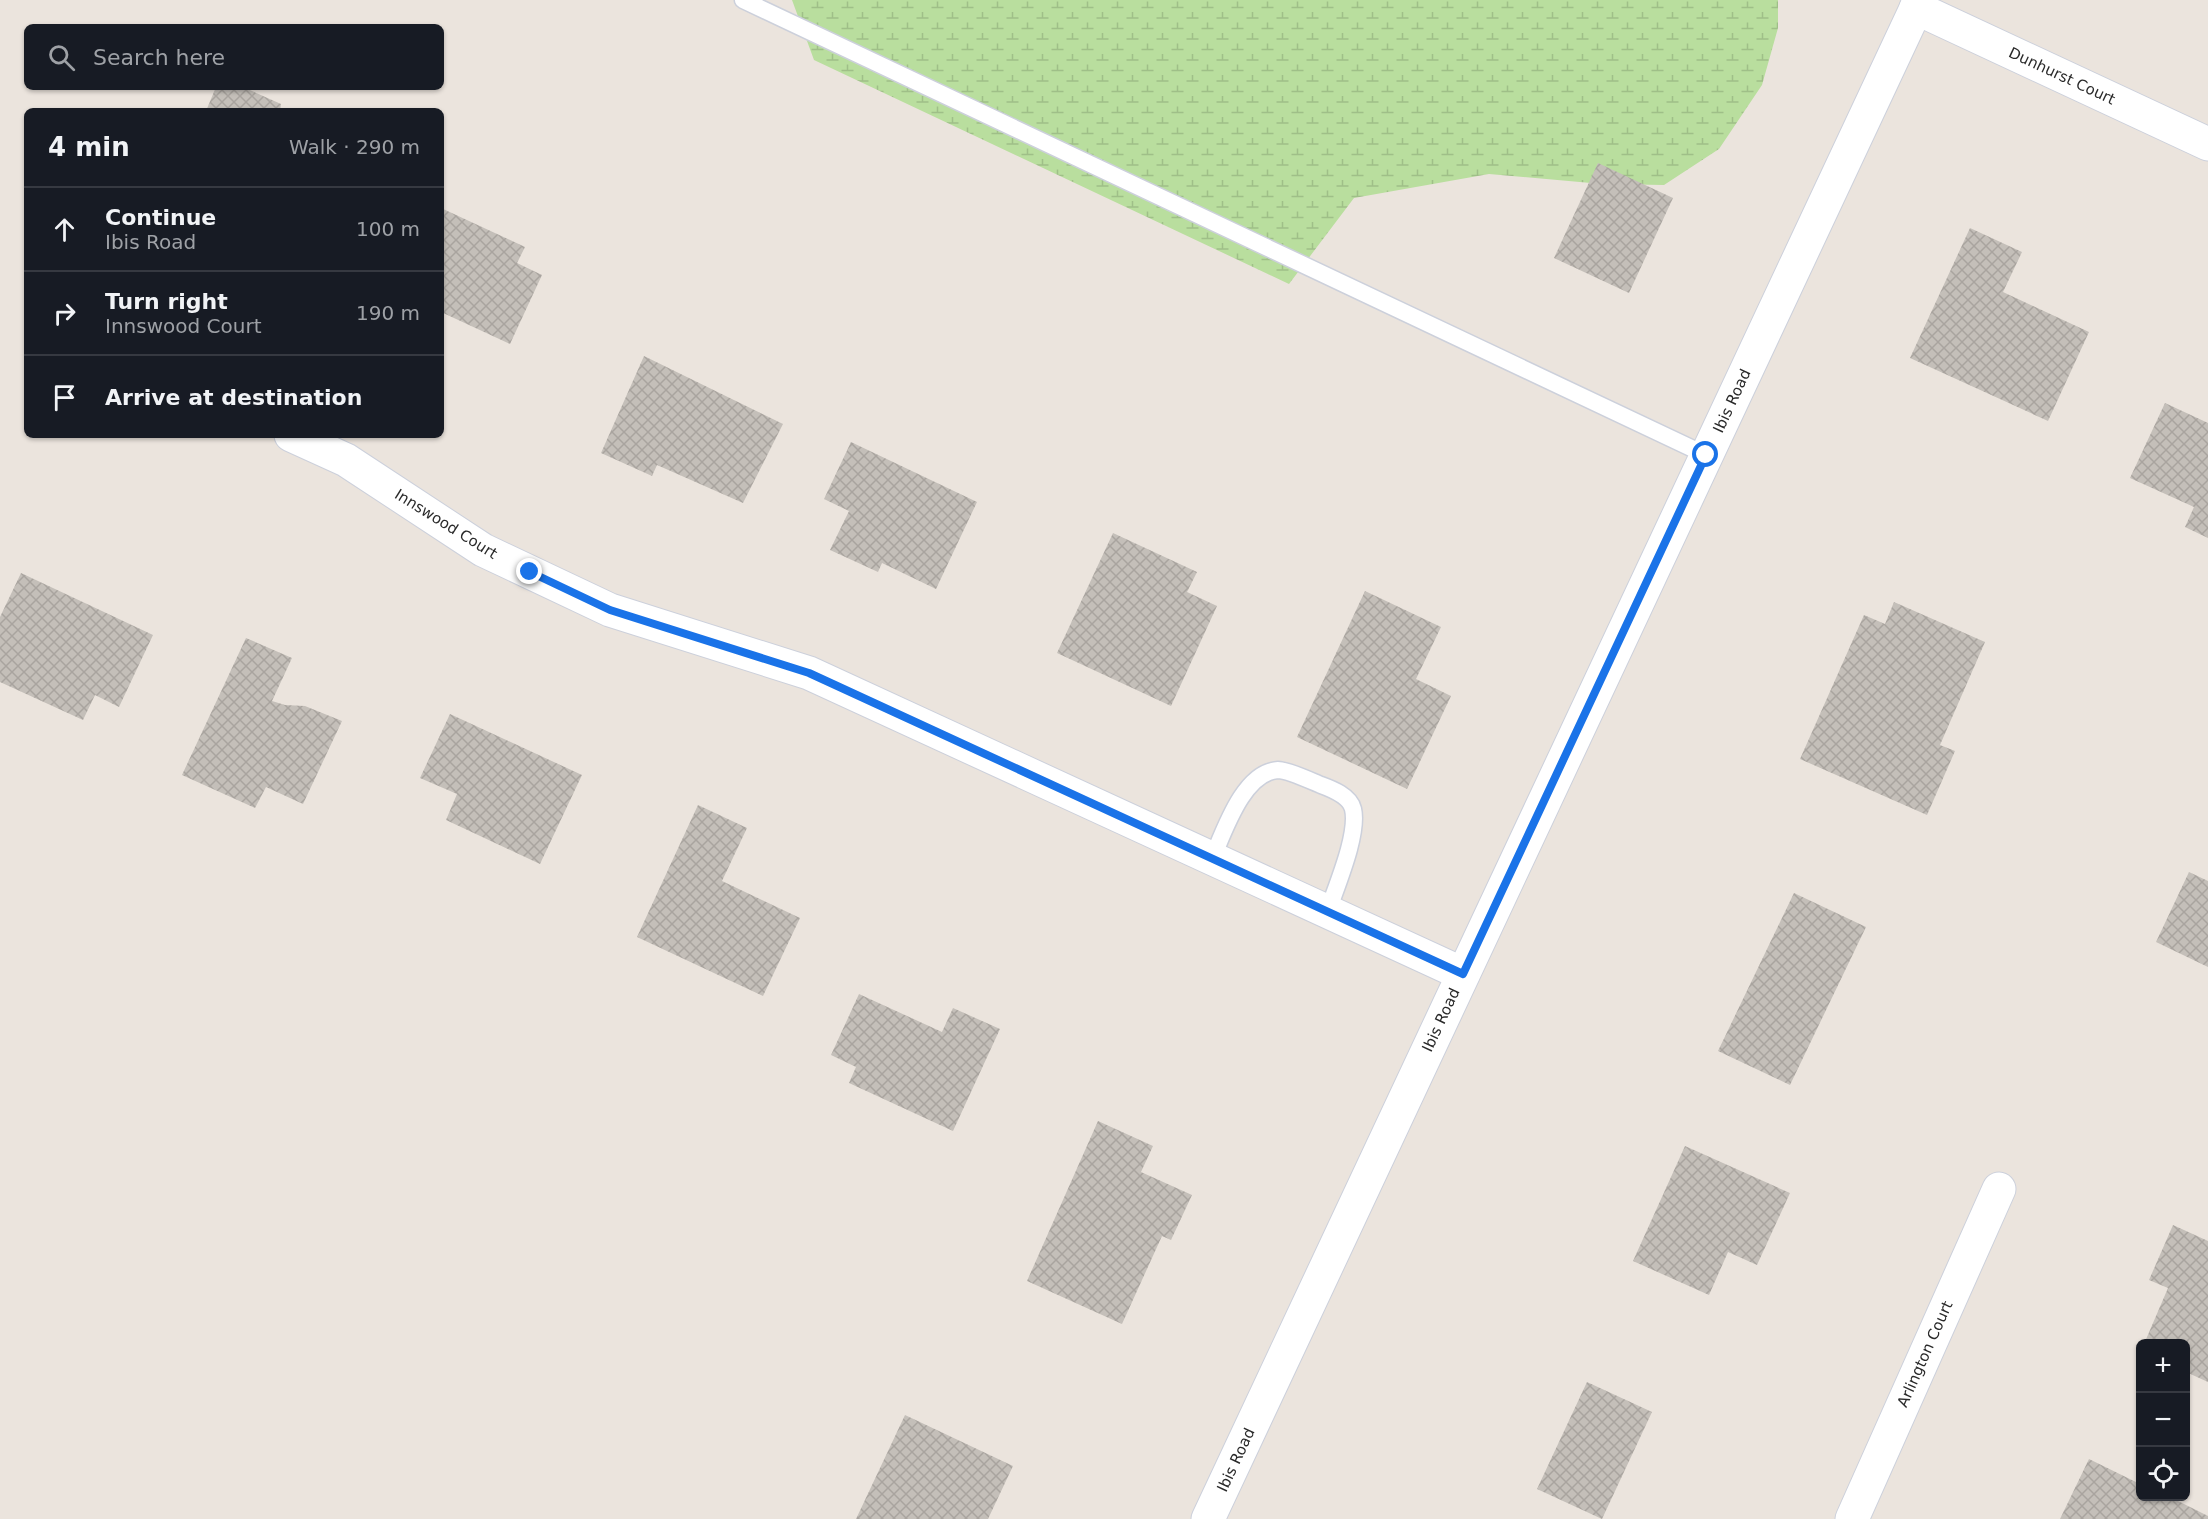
<!DOCTYPE html>
<html lang="en">
<head>
<meta charset="utf-8">
<style>
  :root { --surface:#171b24; --page:#242831; --text:#f1f3f6; --muted:#9ea1a6; --line:#363941 }
  body { margin:0; font-family:"DejaVu Sans",sans-serif; background:var(--page); color:var(--text) }
  .controls { position:absolute; right:18px; bottom:18px; display:grid; overflow:hidden; border-radius:9px; box-shadow:0 2px 4px #0004 }
  .controls button { width:54px; height:54px; display:grid; place-items:center; padding:0; border:0; border-bottom:2px solid var(--line); background:var(--surface); color:var(--text); font:30px sans-serif }
  .stop { position:absolute; width:18px; height:18px; margin:-14px; border:4px solid #1a73e8; border-radius:50%; background:#fff }
  .stop.end { background:#1a73e8; border-color:#fff; box-shadow:0 2px 6px #0008 }
  .list { margin:0; padding:0; list-style:none }
  h2 { display:flex; justify-content:space-between; align-items:center; height:78px; margin:0; padding:0 24px; font-size:26px }
  h2 small { font-size:20px; font-weight:400; color:var(--muted) }
  .list li { display:grid; grid-template-columns:39px 1fr auto; gap:18px; align-items:center; box-sizing:border-box; height:84px; padding:0 24px; border-top:2px solid var(--line) }
  .list b { display:block; font-size:22px; white-space:nowrap }
  .list p { margin:0; font-size:20px; white-space:nowrap; color:var(--muted) }
  .list em { font-size:20px; font-style:normal; color:var(--muted) }
  .icon { flex:none; width:33px; height:33px; fill:none; stroke:currentColor; stroke-width:2; stroke-linecap:round; stroke-linejoin:round }
  .map { position:relative; flex:none; width:2208px; height:1519px; overflow:hidden }
  .search { position:absolute; background:var(--surface); box-shadow:0 2px 4px #0004; left:24px; top:24px; width:420px; height:66px; display:flex; align-items:center; gap:15px; box-sizing:border-box; padding:0 21px; border-radius:9px; color:var(--muted); font-size:22px }
  .panel { position:absolute; background:var(--surface); box-shadow:0 2px 4px #0004; left:24px; top:108px; width:420px; height:330px; border-radius:9px }
  .map>svg:first-child { display:block }
</style>
</head>
<body>
<div class="map">
<svg width="2208" height="1519" viewBox="0 0 2208 1519">
  <defs>
    <pattern id="wetland-marsh" width="20" height="14" patternUnits="userSpaceOnUse" patternTransform="scale(1.5)"><rect width="20" height="14" fill="#b9de9e"/><path d="M1 5h8M5 5V1M11 12h8M15 12V8" fill="none" stroke="#9fbf88"/></pattern>
    <pattern id="building-cross-hatch" width="8" height="8" patternUnits="userSpaceOnUse" patternTransform="scale(1.5)"><rect width="8" height="8" fill="#c4bfb9"/><path d="M0 0l8 8M0 8l8-8" fill="none" stroke="#a9a49f"/></pattern>
  </defs>
  <rect width="100%" height="100%" fill="#ebe4dd"/>
  <!-- wetland -->
  <path fill="url(#wetland-marsh)" d="M792 0H1778V28L1762 85 1719 149 1664 185 1602 184 1489 174 1354 198 1289 284 814 60Z"/>
  <!-- building -->
  <path fill="url(#building-cross-hatch)" d="M216 87H243L281 104 280 111H206Z
    M1598 163 1673 198 1629 293 1554 258Z
    M441 208 525 247 517 263 542 275 510 344 441 312Z
    M1970 228 2022 252 2003 292 2089 332 2048 421 1910 358Z
    M644 356 783 424 743 503 657 465 652 476 601 453Z
    M2165 403 2208 423V538L2185 527 2194 507 2130 478Z
    M851 442 977 502 936 589 882 563 878 572 830 550 849 511 824 499Z
    M1113 533 1197 572 1187 592 1217 606 1171 706 1057 653Z
    M21 573 153 635 119 707 95 695 83 720 0 682V617Z
    M1365 591 1441 627 1416 679 1451 696 1407 789 1297 737Z
    M1894 602 1985 642 1940 745 1955 751 1927 815 1800 759 1864 615 1885 624Z
    M246 638 292 658 272 701 285 705 305 706 342 721 303 804 266 787 255 808 182 775Z
    M450 714 582 775 540 864 446 820 457 794 420 778Z
    M698 805 747 828 722 881 800 918 763 996 637 937Z
    M2189 872 2208 881V967L2156 942Z
    M1794 893 1866 927 1790 1085 1718 1051Z
    M859 994 942 1032 953 1008 1000 1029 953 1131 849 1083 856 1067 831 1055Z
    M1098 1121 1153 1146 1141 1172 1192 1195 1171 1240 1162 1236 1122 1324 1027 1281Z
    M1685 1146 1790 1193 1757 1265 1728 1252 1709 1295 1633 1261Z
    M2173 1225 2208 1241V1382L2186 1372V1344H2144L2168 1288 2149 1280Z
    M1587 1382 1652 1412 1602 1519 1537 1489Z
    M905 1415 1013 1466 988 1519H856Z
    M2089 1459 2140 1484V1496H2168L2208 1516V1519H2060Z"/>
  <g fill="none" stroke-linecap="round" stroke-linejoin="round">
    <defs>
      <path id="lane" d="M743 0 1706 455
        M1212 859C1224 832 1243 772 1278 770 1288 770 1311 781 1321 785 1332 789 1350 796 1353 809 1359 834 1336 887 1328 911"/>
      <path id="street" d="M1916 8 2208 144
        M291 435 346 460 483 550 610 610 809 673 1463 974
        M1852 1519 1999 1189"/>
      <path id="secondary" d="M1208 1519 1920 0"/>
    </defs>
    <!-- lane casing -->
    <use href="#lane" stroke="#ccd0db" stroke-width="19"/>
    <!-- street casing -->
    <use href="#street" stroke="#ccd0db" stroke-width="35"/>
    <!-- secondary casing -->
    <use href="#secondary" stroke="#ccd0db" stroke-width="35"/>
    <!-- lane -->
    <use href="#lane" stroke="#fff" stroke-width="16"/>
    <!-- street -->
    <use href="#street" stroke="#fff" stroke-width="33"/>
    <!-- secondary -->
    <use href="#secondary" stroke="#fff" stroke-width="33"/>
  </g>
  <g fill="none" stroke-linecap="round" stroke-linejoin="round">
    <!-- route -->
    <path stroke="#1a73e8" stroke-width="8" d="M530 572 610 610 809 673 1463 974 1706 455"/>
  </g>
  <g text-anchor="middle" stroke-width="4.5" stroke-linejoin="round" paint-order="stroke">
    <!-- street labels -->
    <g font-size="15" fill="#2a2a2a" stroke="#fff">
      <text transform="translate(2062 76) rotate(25)" y="5">Dunhurst Court</text>
      <text transform="translate(1732 401) rotate(-65)" y="5">Ibis Road</text>
      <text transform="translate(446 524) rotate(32)" y="5">Innswood Court</text>
      <text transform="translate(1441 1020) rotate(-65)" y="5">Ibis Road</text>
      <text transform="translate(1925 1354) rotate(-66)" y="5">Arlington Court</text>
      <text transform="translate(1236 1460) rotate(-65)" y="5">Ibis Road</text>
    </g>
  </g>
</svg>
<div class="controls">
<button>+</button>
<button>−</button>
<button><svg class="icon" aria-label="locate" viewBox="0 0 24 24"><circle cx="12" cy="12" r="6"/><path d="M12 2v4M12 18v4M2 12h4M18 12h4"/></svg></button>
</div>
<div class="stop" style="left:1706px;top:455px"></div>
<div class="stop end" style="left:530px;top:572px"></div>
<div class="search"><svg class="icon" aria-label="search" viewBox="0 0 24 24"><circle cx="10" cy="10" r="6"/><path d="M15 15l6 6"/></svg>Search here</div>
<section class="panel">
<h2>4 min<small>Walk · 290 m</small></h2>
<ul class="list">
<li><svg class="icon" aria-label="ahead" viewBox="0 0 24 24"><path d="M12 20V5M6 11l6-6 6 6"/></svg><div><b>Continue</b><p>Ibis Road</p></div><em>100 m</em></li>
<li><svg class="icon" aria-label="right" viewBox="0 0 24 24"><path d="M7 20v-9h11M14 6l5 5-5 5"/></svg><div><b>Turn right</b><p>Innswood Court</p></div><em>190 m</em></li>
<li><svg class="icon" aria-label="arrive" viewBox="0 0 24 24"><path d="M6 21V4h12l-3 4 3 4H6"/></svg><div><b>Arrive at destination</b></div></li>
</ul>
</section>
</div>
</body>
</html>
